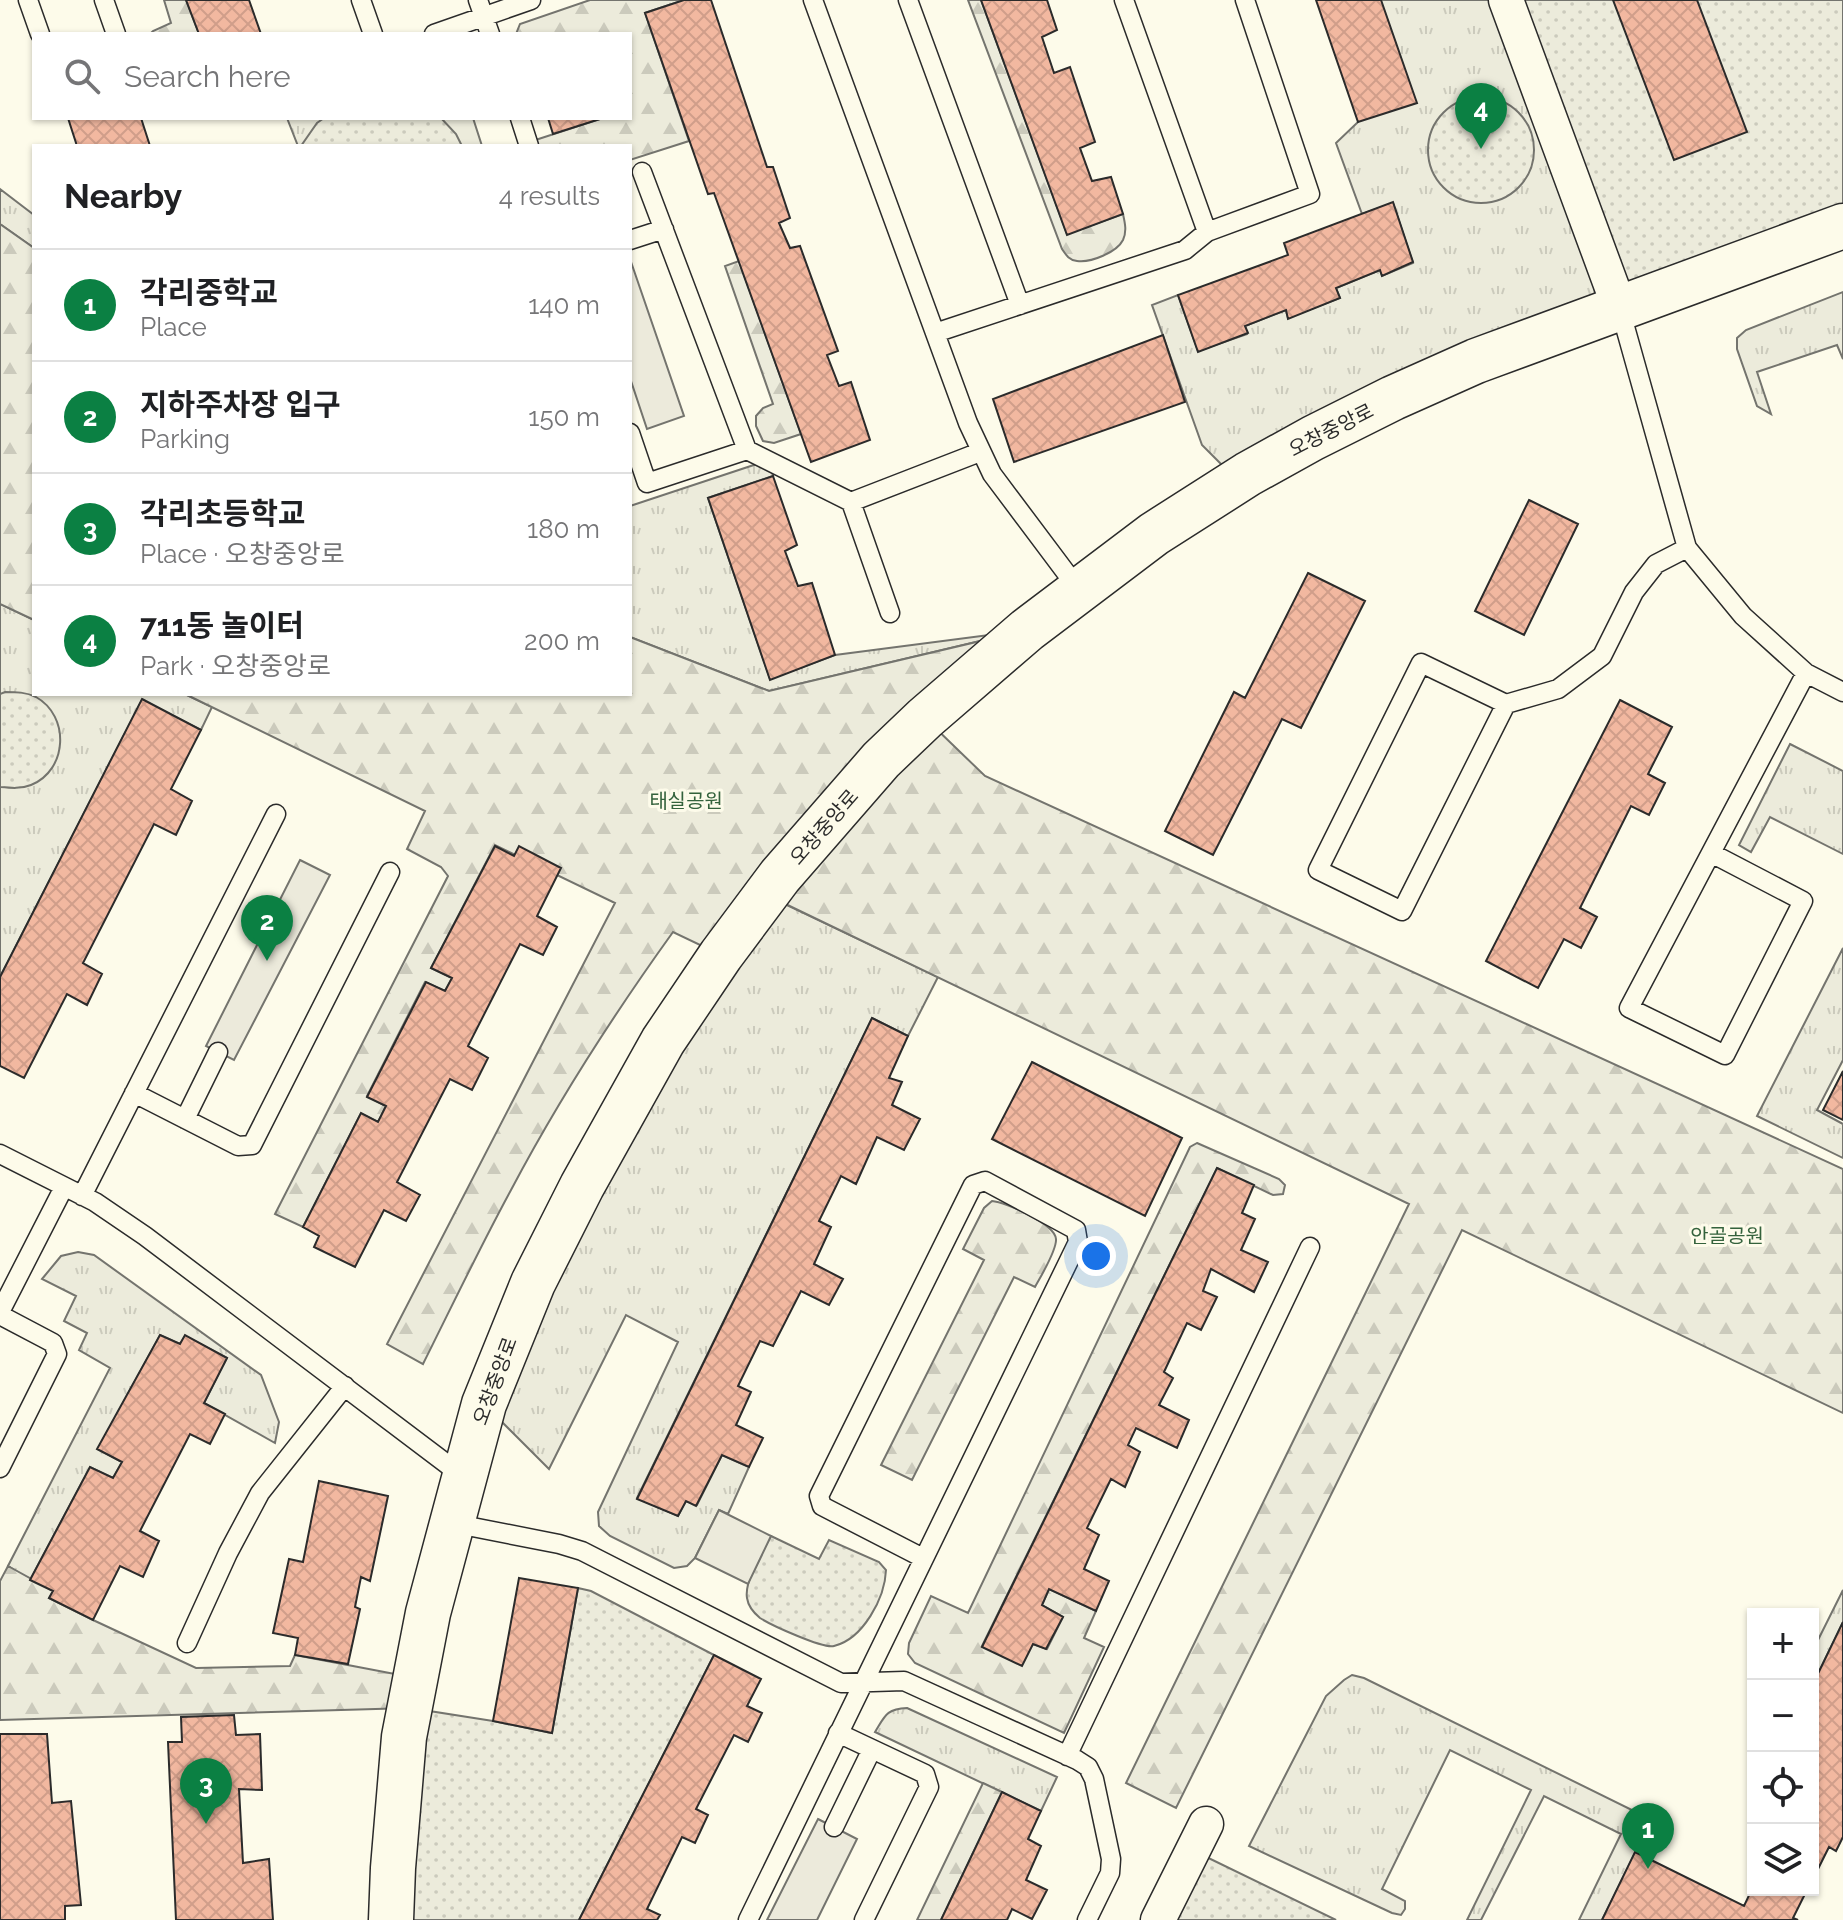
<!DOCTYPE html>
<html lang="en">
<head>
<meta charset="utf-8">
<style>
  :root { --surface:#fff; --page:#f6f6f6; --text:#202124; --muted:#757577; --line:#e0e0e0; --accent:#0b8043 }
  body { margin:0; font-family:Raleway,"Noto Sans KR",sans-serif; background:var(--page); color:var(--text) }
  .controls { position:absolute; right:24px; bottom:24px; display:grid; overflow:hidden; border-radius:0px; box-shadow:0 2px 6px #0004 }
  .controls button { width:72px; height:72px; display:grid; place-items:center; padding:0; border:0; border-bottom:2px solid var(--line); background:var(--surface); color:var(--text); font:40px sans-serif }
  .you { position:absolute; left:1096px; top:1256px; width:28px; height:28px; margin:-20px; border:6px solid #fff; border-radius:50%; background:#1a73e8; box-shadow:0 0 0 12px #1a73e833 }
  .badge { display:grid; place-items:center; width:52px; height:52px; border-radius:50%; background:var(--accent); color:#fff; font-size:26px; font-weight:700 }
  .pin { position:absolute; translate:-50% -66px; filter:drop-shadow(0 2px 4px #0008) }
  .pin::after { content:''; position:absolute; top:42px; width:28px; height:24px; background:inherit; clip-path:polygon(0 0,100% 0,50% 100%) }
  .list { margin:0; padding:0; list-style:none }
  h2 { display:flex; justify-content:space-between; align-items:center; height:104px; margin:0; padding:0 32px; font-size:34px }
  h2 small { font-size:26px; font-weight:400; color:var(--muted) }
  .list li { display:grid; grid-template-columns:52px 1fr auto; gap:24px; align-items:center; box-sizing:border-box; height:112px; padding:0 32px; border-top:2px solid var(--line) }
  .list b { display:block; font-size:30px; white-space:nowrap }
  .list p { margin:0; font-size:26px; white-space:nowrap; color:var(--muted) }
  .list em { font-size:26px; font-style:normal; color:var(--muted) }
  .icon { flex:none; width:44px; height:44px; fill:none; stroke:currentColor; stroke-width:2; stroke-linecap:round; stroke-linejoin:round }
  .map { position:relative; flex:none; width:1843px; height:1920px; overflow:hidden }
  .search { position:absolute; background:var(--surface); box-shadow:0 2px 6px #0004; left:32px; top:32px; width:600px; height:88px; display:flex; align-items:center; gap:20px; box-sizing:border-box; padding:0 28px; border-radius:0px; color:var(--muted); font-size:30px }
  .panel { position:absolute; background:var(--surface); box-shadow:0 2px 6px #0004; left:32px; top:144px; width:600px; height:552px; border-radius:0px }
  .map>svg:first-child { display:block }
</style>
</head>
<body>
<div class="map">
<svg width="1843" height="1920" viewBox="0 0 1843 1920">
  <defs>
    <pattern id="grass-tufts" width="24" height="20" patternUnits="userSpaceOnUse" patternTransform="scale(2)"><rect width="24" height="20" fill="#ecebdb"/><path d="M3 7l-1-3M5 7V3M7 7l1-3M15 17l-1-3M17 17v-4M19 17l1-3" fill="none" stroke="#cbcabc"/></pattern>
    <pattern id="forest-firs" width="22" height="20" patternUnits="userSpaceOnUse" patternTransform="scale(2)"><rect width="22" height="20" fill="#ecebdb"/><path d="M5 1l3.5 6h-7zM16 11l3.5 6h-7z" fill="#cbcabc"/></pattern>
    <pattern id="park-dots" width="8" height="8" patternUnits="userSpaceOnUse" patternTransform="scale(2)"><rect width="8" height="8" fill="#ecebdb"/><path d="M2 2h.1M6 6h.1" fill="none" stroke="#cbcabc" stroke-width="1.8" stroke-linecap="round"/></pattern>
    <pattern id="building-cross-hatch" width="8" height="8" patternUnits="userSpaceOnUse" patternTransform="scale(2)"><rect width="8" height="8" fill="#f2b8a0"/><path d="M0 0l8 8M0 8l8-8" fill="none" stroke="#d09e8a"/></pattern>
  </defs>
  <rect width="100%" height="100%" fill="#fdfbea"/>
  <!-- grass -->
  <path fill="url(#grass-tufts)" stroke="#74746e" stroke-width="2" d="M1381 0H1506L1620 309 1223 466 1202 445 1152 305 1178 295 1198 351 1247 334 1245 326 1286 310 1288 318 1340 298 1336 288 1380 270 1382 276 1413 263 1393 203 1362 214 1336 143 1358 122Z
    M287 118H473L482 146H298Z
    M0 189 34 215V248L0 224Z
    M1843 292V359L1837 345 1757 372 1771 414 1757 406 1737 349V338L1746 330Z
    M769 460 773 476 708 498 770 679 835 655 1027 630 769 691 630 637V506Z
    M0 604 34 620V694H185L212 707 201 730 142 700 0 977Z
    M1790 744 1843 771V854L1770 817 1751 852 1739 845Z
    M766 895 938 977 908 1036 872 1018 637 1498 678 1516 686 1501 697 1505 722 1455 749 1467 728 1514 719 1510 695 1558 687 1566 674 1568 610 1536 599 1526 598 1512 678 1342 626 1315 549 1469 484 1404Z
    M1843 948V1060L1817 1110 1843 1124V1158L1757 1116Z
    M78 1252 94 1255 261 1375 279 1422 275 1443 204 1403 227 1358 185 1336 180 1344 160 1335 98 1449 122 1462 113 1478 90 1467 30 1580 8 1566 110 1368 79 1350 87 1333 64 1321 76 1296 42 1279 61 1256Z
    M1843 1590V1622L1813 1684V1650Z
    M1352 1675 1364 1678 1636 1812 1641 1823 1642 1839 1602 1920H1579L1621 1834 1544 1796 1481 1920H1467L1531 1790 1450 1750 1382 1889 1405 1901V1909L1401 1915 1392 1913 1249 1846 1326 1696 1344 1680Z
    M907 1708 1057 1777 1041 1811 875 1732C885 1716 886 1709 907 1708Z"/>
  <!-- forest -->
  <path fill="url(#forest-firs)" stroke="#74746e" stroke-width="2" d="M164 0H186L199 34H150L153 31 171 23Z
    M590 0H684L645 13 689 141 630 160V146H517L603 118H630V34H516L520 24Z
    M968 0H981L1067 234 1123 214C1125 223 1127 231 1123 240 1117 252 1091 263 1077 261 1069 260 1066 255 1062 249Z
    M0 224 34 248V620L0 604Z
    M739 261 801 434 774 443 763 441 756 426V416L763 408 773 404 725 266Z
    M1027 630 925 718 985 776 1843 1169V1413L1462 1230 1176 1808 1126 1783 1409 1204 767 895 721 955 673 932C614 1014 558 1101 511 1190 480 1247 452 1306 423 1364L387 1344 615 903 495 845 431 968 452 978 445 991 425 982 367 1096 386 1106 378 1122 361 1113 303 1227 275 1214 448 876 441 867 407 849 425 811 185 694H630V637L769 691Z
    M1197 1143 1279 1179 1285 1185 1283 1194 1273 1195 1217 1168 982 1646 1033 1644 1047 1649 1063 1617 1042 1605 1049 1589 1096 1611 1084 1638 1104 1647 1064 1733 915 1663 908 1654 909 1643 931 1596 968 1613 1190 1147Z
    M992 1201C1006 1202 1055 1224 1056 1239 1057 1250 1041 1276 1035 1287L1014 1277 912 1480 881 1465 984 1260 963 1249 984 1208Z
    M8 1566 53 1591 49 1598 93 1620 196 1668 290 1666 295 1655 416 1678 410 1708 0 1720V1581Z
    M983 1783 1002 1792 941 1920H917Z"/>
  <!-- park -->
  <path fill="url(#park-dots)" stroke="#74746e" stroke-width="2" d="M1506 0H1843V226L1620 309Z
    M1428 150a53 53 0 1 1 106 0a53 53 0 1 1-106 0Z
    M324 118H441L456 134 462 146H301L317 123Z
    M5 692C16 692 26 692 36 697 70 716 68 770 31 785 21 789 11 788 0 787V694Z
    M771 1536 819 1559 829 1540 879 1562 886 1570C885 1598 863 1639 834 1646 823 1649 771 1625 760 1618 754 1613 748 1605 747 1598 744 1581 763 1551 771 1536Z
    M578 1588 591 1591 714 1655 579 1920H391L410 1708 493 1721 552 1733Z
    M1192 1850 1336 1920H1158Z"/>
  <!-- parking -->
  <path fill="#eceadb" stroke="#74746e" stroke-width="2" d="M630 259 684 416 647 429 630 378Z
    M300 860 330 875 234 1060 206 1046Z
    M719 1510 771 1536 748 1584 695 1558Z
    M818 1819 857 1839 817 1920H767Z"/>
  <!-- building -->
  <path fill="url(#building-cross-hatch)" stroke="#2b2b2b" stroke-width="2" d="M186 0H249L261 34H199Z
    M684 0H711L767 167H773L790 218 779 223 790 248 800 246 838 351 827 355 839 386 851 382 870 440 811 462 714 193 708 194 645 13Z
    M981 0H1047L1057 30 1042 37 1054 73 1070 67 1095 142 1080 148 1092 181 1111 177 1123 214 1067 235Z
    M1316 0H1381L1417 103 1358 122Z
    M1613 0H1697L1747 132 1674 160Z
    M68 118H141L150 146H77Z
    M548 118H603L553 134Z
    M1393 202 1413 262 1382 276 1380 270 1336 288 1340 298 1288 319 1286 310 1245 326 1248 333 1198 352 1178 295 1288 255 1284 243Z
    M1163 335 1185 402 1014 462 993 399Z
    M773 476 797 545 785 551 798 586 812 583 835 655 770 680 708 498Z
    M1529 500 1578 524 1524 635 1475 611Z
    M1308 573 1365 601 1301 728 1282 719 1213 855 1165 831 1234 692 1245 698Z
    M142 699 201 730 171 789 192 801 176 835 154 824 83 963 102 974 87 1005 67 994 24 1078 0 1066V977Z
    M1620 700 1672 727 1648 774 1665 783 1649 815 1631 806 1580 908 1597 917 1581 948 1564 939 1538 988 1486 961Z
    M495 846 514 856 519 846 561 868 537 916 557 927 543 955 520 944 468 1046 488 1058 472 1090 450 1079 397 1182 420 1195 406 1221 384 1210 355 1267 314 1247 319 1236 303 1227 361 1113 378 1122 386 1106 367 1097 426 982 445 991 452 978 431 968Z
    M872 1018 908 1036 889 1078 902 1082 892 1105 920 1119 904 1150 877 1137 856 1184 841 1176 819 1221 831 1227 814 1264 843 1279 829 1305 801 1291 773 1346 760 1341 738 1386 751 1392 736 1425 763 1438 749 1467 722 1455 696 1506 686 1501 678 1516 637 1499Z
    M1032 1062 1182 1138 1145 1216 992 1139Z
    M1843 1071V1120L1823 1110Z
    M1217 1168 1254 1185 1242 1213 1255 1219 1241 1250 1268 1262 1254 1292 1211 1269 1203 1291 1217 1297 1201 1330 1187 1323 1164 1372 1173 1378 1159 1405 1189 1420 1177 1448 1136 1428 1128 1445 1140 1452 1125 1487 1111 1479 1087 1528 1099 1535 1084 1569 1109 1581 1096 1611 1049 1589 1042 1605 1063 1617 1046 1649 1033 1644 1022 1666 982 1647Z
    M160 1335 180 1344 185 1335 227 1358 204 1403 225 1414 210 1444 190 1434 140 1531 159 1541 143 1577 120 1566 93 1620 49 1598 53 1591 30 1580 90 1467 113 1478 122 1462 97 1449Z
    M319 1481 388 1496 370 1581 361 1577 355 1607 360 1609 348 1664 295 1655 298 1638 273 1633 289 1559 303 1562Z
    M519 1578 578 1588 552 1733 493 1721Z
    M1843 1622V1837L1836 1851 1829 1847 1813 1879V1684Z
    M714 1655 761 1679 747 1706 762 1713 748 1742 734 1735 696 1809 708 1815 695 1843 682 1837 647 1909 660 1915 657 1920H579Z
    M234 1715 236 1735 260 1734 262 1790 239 1789 243 1863 269 1859 273 1920H176L168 1742H182L181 1717Z
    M0 1734H47L52 1803 71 1801 81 1905 65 1906V1920H0Z
    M1002 1792 1041 1811 1028 1839 1041 1846 1026 1880 1047 1890 1032 1919 1012 1909 1007 1920H941Z
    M1635 1852 1744 1906 1753 1887V1890H1807L1793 1918 1798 1920H1602Z"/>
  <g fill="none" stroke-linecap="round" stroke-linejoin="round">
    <defs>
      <path id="service" d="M28 0 40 34
        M104 0 116 34
        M361 0 373 34
        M478 0 490 34
        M813 0 968 423 992 474 1079 590
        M908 0 1020 305
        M1124 0 1207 232 1310 194 1245 0
        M434 34 531 0
        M520 118 529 146
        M630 240 664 229
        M1620 309 1687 548 1743 616 1806 673 1843 692
        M935 333 1185 250 1207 232
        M630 433 647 483 747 450 642 172
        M747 450 851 502
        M890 613 851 502 980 452
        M1506 704 1402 911 1318 870 1421 663 1506 704 1558 689 1602 656 1634 592 1656 564 1687 548
        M1711 853 1803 901 1725 1055 1629 1008 1806 673
        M134 1093 238 1146 252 1145 390 872
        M185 1119 218 1052
        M0 1154 95 1202 145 1236 464 1477
        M82 1196 276 814
        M0 1312 64 1187
        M0 1315 53 1343 57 1354 0 1468
        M452 1523 559 1544 582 1551 841 1683 904 1681 1077 1760 1088 1767 1094 1779 1111 1859 1110 1873 1087 1920
        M187 1643 228 1553 260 1493 345 1386
        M838 1733 925 1774 929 1787 864 1920
        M1067 1756 1310 1247
        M834 1827 872 1749
        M748 1920 1078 1242 1076 1230 985 1181 973 1185 819 1496 822 1506 923 1558"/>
      <path id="minor" d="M1506 0 1620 309
        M1158 1920 1206 1824"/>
      <path id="tertiary" d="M391 1920 393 1868 404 1737 428 1613 484 1404 533 1283 582 1186 663 1041 721 955 780 876 881 760 925 718 1027 630 1154 534 1248 474 1313 438 1393 398 1476 361 1843 226"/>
    </defs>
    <!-- service casing -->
    <use href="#service" stroke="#2b2b2b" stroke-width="21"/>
    <!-- minor casing -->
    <use href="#minor" stroke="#2b2b2b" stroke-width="37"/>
    <!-- tertiary casing -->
    <use href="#tertiary" stroke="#2b2b2b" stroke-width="47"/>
    <!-- service -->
    <use href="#service" stroke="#fdfbea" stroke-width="18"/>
    <!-- minor -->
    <use href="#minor" stroke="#fdfbea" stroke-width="34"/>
    <!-- tertiary -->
    <use href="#tertiary" stroke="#fdfbea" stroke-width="44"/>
  </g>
  <g text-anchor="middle" stroke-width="6" stroke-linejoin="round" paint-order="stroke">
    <!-- street labels -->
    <g font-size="20" fill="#2b2b2b" stroke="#fdfbea">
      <text transform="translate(1331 430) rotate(-27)" y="7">오창중앙로</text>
      <text transform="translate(824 827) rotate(-49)" y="7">오창중앙로</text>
      <text transform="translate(495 1381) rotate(-70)" y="7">오창중앙로</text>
    </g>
    <!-- park labels -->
    <g font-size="20" fill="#34623c" stroke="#fdfbea">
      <text x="686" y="808">태실공원</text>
      <text x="1727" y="1243">안골공원</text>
    </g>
  </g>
</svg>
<div class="controls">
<button>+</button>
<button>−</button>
<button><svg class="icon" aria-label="locate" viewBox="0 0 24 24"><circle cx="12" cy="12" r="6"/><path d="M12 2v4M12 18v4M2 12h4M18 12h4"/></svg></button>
<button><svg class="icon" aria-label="layers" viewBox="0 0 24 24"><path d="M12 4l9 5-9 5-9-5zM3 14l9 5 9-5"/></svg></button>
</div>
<div class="you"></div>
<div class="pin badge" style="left:1648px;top:1869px">1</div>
<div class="pin badge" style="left:267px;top:961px">2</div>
<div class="pin badge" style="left:206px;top:1824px">3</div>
<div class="pin badge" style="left:1481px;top:149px">4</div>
<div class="search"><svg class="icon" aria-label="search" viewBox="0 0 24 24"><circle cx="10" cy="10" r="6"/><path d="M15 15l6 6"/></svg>Search here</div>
<section class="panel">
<h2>Nearby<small>4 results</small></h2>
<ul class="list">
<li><span class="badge">1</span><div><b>각리중학교</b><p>Place</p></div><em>140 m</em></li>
<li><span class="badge">2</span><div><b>지하주차장 입구</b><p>Parking</p></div><em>150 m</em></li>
<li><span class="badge">3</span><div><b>각리초등학교</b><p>Place · 오창중앙로</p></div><em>180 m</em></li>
<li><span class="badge">4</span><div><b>711동 놀이터</b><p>Park · 오창중앙로</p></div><em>200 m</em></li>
</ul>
</section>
</div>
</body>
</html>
